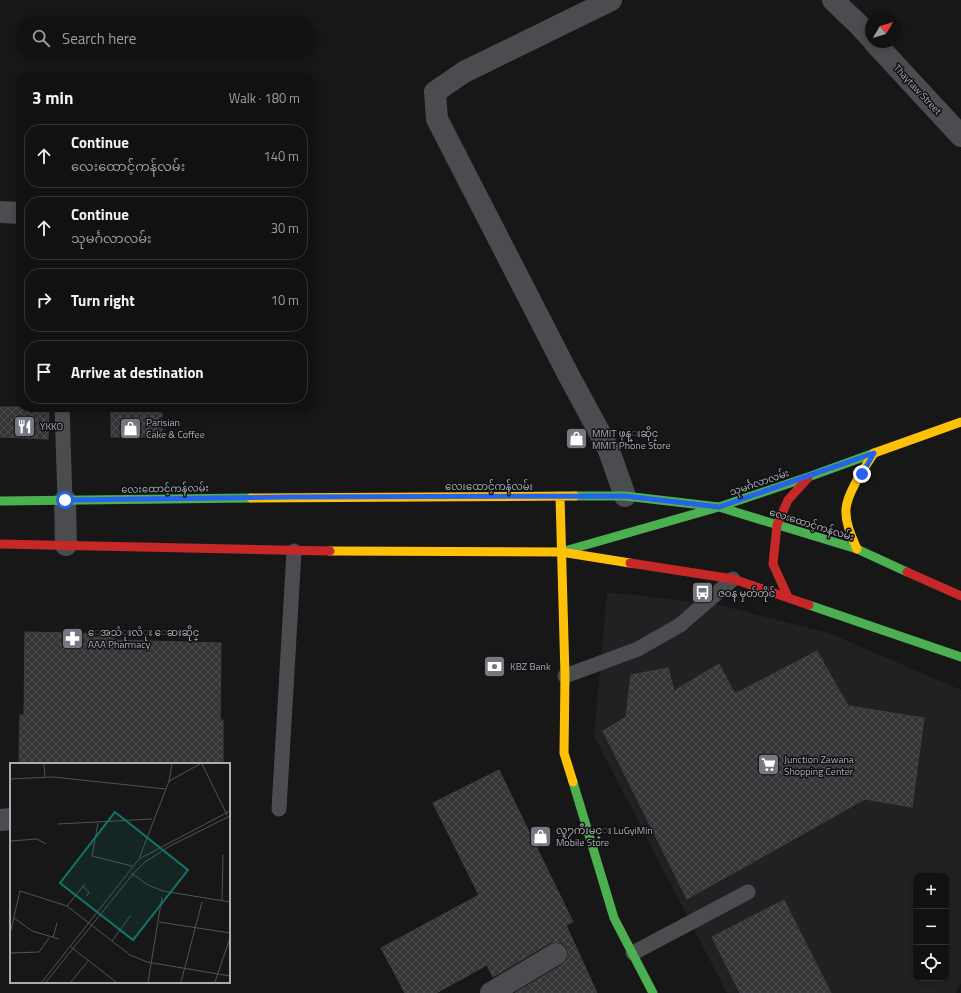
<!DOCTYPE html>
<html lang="en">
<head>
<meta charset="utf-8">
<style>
  :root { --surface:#111; --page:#1e1f1f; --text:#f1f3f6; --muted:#9c9d9f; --line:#303131 }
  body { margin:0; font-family:"Titillium Web","Noto Sans Myanmar",sans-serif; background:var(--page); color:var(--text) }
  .controls { position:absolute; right:12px; bottom:12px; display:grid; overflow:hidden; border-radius:8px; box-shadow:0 2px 6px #0003 }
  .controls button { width:36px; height:36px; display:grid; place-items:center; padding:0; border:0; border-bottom:1px solid var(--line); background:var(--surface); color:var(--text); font:20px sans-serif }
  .compass { position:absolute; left:865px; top:12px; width:36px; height:36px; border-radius:50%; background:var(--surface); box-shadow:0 2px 6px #0003; rotate:52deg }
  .stop { position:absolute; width:12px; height:12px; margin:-9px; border:3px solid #2563eb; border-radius:50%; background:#fff }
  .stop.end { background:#2563eb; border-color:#fff; box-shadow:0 1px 4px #0008 }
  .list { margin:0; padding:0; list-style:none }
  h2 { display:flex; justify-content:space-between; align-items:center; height:52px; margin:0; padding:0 16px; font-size:17px }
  h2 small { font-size:13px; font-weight:400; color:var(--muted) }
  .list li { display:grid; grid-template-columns:26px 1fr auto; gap:12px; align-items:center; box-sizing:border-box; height:64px; margin:0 8px 8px; padding:0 8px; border:1px solid var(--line); border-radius:16px }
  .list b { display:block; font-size:15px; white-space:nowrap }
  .list p { margin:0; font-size:13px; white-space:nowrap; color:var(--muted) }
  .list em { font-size:13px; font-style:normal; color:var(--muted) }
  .icon { flex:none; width:22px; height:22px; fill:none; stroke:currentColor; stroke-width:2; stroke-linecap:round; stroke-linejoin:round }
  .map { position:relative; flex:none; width:961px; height:993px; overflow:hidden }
  .search { position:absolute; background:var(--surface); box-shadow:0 2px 6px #0003; left:16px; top:16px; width:300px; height:44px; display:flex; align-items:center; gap:10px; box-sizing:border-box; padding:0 14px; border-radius:22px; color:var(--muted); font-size:15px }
  .panel { position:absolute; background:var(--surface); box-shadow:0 2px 6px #0003; left:16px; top:72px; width:300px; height:340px; border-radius:16px }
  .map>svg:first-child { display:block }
</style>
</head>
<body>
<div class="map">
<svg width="961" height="993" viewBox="0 0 961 993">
  <defs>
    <pattern id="building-cross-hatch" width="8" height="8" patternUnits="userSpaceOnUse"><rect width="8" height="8" fill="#353536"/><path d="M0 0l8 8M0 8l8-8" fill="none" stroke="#4f5051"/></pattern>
  </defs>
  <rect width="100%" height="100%" fill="#171717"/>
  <!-- built -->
  <path fill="#212123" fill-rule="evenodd" d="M607 592 715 604 829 633 961 690V983L956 993H727L594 736ZM916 876H946V978H916Z"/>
  <!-- building -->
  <path fill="url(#building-cross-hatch)" stroke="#3f4043" d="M0 407H49L48 439 0 437Z
    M111 407H162V437H111Z
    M25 632 114 634V640L221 643 220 720H223V764H19L20 715H24Z
    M817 651 848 706 924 718 912 807 865 799 687 899 603 731 626 717 631 675 668 668 674 691 719 664 735 694Z
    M499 770 573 922 566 925 597 993H515L562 965 567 960 568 954 567 948 562 943 556 942 550 943 493 977 487 965 436 993H405L381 948 479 895 433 803Z
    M784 900 831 993H740L712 937Z"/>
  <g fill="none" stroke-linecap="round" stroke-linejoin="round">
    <!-- lane -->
    <path stroke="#4b4c50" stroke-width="15" d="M62 407 65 500
      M565 676 638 649 680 625 733 579
      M279 809 294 551
      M633 953 748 892"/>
    <!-- street -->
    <path stroke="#4b4c50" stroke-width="22" d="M611 0 464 72 435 92 437 119 569 376 608 448 625 496
      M833 0 859 25 871 38
      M874 42 961 136
      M0 212 21 213
      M65 500 66 545
      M0 820 11 819
      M491 993 556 954"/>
    <!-- fast -->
    <path stroke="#4caf50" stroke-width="9" d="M575 496H625L719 507 857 549 907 572
      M0 501 251 498
      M561 552 719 507 811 476 877 452
      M809 605 961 657
      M573 782 614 918 653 993"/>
    <!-- slow -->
    <path stroke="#ffc107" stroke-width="9" d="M877 452 961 422
      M560 496 565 676 564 753 573 782
      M251 498 575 496
      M857 549C852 537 845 523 846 509 847 493 865 467 874 453
      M330 551 561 552 630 563"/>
    <!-- jam -->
    <path stroke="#c62828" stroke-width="9" d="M0 544 330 551
      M630 563 733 579 809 605
      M907 572 961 596
      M788 597 773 564 777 525 788 500 808 478"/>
  </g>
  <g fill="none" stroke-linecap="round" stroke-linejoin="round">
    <!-- route -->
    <path stroke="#2563eb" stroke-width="5" d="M65 500 290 497 625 496 719 507 874 453 862 474"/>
  </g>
  <!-- icons -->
  <defs>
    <symbol id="restaurant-square" viewBox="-11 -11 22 22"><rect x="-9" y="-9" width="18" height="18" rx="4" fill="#757880" stroke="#111113"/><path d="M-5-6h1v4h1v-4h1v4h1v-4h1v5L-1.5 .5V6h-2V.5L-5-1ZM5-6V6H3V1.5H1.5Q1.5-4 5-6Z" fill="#fff"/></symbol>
    <symbol id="shop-square" viewBox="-11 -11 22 22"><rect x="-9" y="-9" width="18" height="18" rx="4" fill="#757880" stroke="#111113"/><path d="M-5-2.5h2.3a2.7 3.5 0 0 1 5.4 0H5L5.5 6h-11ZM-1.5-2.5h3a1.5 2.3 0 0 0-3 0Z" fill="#fff"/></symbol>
    <symbol id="bus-square" viewBox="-11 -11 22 22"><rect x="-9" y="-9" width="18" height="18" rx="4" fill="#757880" stroke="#111113"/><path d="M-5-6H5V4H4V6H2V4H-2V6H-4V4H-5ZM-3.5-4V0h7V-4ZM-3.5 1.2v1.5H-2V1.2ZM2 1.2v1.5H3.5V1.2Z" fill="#fff"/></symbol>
    <symbol id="pharmacy-square" viewBox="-11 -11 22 22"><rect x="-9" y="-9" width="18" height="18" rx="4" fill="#757880" stroke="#111113"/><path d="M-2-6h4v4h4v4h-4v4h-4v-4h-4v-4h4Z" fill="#fff"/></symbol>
    <symbol id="bank-square" viewBox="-11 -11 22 22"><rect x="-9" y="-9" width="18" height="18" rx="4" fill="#757880" stroke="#111113"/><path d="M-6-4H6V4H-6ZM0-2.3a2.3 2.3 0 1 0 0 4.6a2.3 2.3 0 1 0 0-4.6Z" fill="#fff"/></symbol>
    <symbol id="supermarket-square" viewBox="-11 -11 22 22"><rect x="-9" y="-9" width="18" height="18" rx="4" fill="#757880" stroke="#111113"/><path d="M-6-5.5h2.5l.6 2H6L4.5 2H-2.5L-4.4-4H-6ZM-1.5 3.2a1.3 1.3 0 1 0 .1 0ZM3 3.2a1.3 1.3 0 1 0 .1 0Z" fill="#fff"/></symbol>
  </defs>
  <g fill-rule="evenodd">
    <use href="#restaurant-square" x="12" y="414" width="25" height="25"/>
    <use href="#shop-square" x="118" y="416" width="25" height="25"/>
    <use href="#shop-square" x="564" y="426" width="25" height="25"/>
    <use href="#bus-square" x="690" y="580" width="25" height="25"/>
    <use href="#pharmacy-square" x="60" y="626" width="25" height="25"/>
    <use href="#bank-square" x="482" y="654" width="25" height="25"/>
    <use href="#supermarket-square" x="756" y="752" width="25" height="25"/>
    <use href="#shop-square" x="528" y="824" width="25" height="25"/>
  </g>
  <g text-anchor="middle" stroke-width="3" stroke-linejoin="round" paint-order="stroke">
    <!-- street labels -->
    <g font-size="10" fill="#a8adb8" stroke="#111113">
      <text transform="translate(918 89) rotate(47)" y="4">Thaytaw Street</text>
      <text transform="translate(759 482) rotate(-19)" y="4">သုမင်္ဂလာလမ်း</text>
      <text x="489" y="490">လေးထောင့်ကန်လမ်း</text>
      <text transform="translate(165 488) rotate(-1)" y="4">လေးထောင့်ကန်လမ်း</text>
      <text transform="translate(812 524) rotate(17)" y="4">လေးထောင့်ကန်လမ်း</text>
    </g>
    <!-- poi labels -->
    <g font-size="10" fill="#a8adb8" stroke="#111113" text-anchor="start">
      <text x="146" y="426">Parisian<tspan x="146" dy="12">Cake &amp; Coffee</tspan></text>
      <text x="40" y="430">YKKO</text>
      <text x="592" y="437">MMIT ဖုန္းဆိုင္<tspan x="592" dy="12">MMIT Phone Store</tspan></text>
      <text x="718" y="597">ဇဝန မှတ်တိုင်</text>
      <text x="88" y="636">ေအသံုးလံုး ေဆးဆိုင္<tspan x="88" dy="12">AAA Pharmacy</tspan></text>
      <text x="510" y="670">KBZ Bank</text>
      <text x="784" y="763">Junction Zawana<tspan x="784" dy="12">Shopping Center</tspan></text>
      <text x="556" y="834">လူ႒ကီးမင္း LuGyiMin<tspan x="556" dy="12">Mobile Store</tspan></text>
    </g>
  </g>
  <!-- overview -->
  <g transform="translate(10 763)">
    <rect width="220" height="220" fill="#171717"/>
    <path fill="none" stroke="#515357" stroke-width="1" d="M34 1 35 14M192 1 217 52M0 16 43 14 156 26M159 18 190 1M88 60 82 93 122 103M48 61 142 56M0 78 27 76 36 81M129 96 159 18 162 1M121 110 138 122 153 128 220 139M73 124 79 129 77 133M212 137 213 92M57 143 75 121M4 155 22 168 49 176M149 159 220 170M0 171 10 128 57 143 120 192 137 199 220 213M43 175 47 160M102 178 121 152M61 184 106 219M0 190 29 189 39 175M32 219 129 96 220 48M36 219 123 111 135 99 160 83 220 53M61 219 78 198M138 219 152 134M171 219 192 139M205 219 220 175"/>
    <path fill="#0f766e" fill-opacity="0.15" stroke="#0f766e" stroke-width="2" d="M105 49 178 107 123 177 50 120Z"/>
    <rect width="220" height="220" fill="none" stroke="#a8adb8" stroke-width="2"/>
  </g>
</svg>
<div class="controls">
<button>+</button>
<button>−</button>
<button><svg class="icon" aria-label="locate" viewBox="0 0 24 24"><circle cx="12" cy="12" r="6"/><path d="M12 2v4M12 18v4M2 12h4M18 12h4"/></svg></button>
</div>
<svg class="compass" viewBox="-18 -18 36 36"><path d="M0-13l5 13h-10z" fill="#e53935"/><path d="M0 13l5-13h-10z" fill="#9c9d9f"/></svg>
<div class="stop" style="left:65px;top:500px"></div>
<div class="stop end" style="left:862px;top:474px"></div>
<div class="search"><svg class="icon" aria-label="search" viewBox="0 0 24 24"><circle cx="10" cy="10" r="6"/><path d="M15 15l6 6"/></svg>Search here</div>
<section class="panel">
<h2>3 min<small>Walk · 180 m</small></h2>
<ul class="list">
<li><svg class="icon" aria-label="ahead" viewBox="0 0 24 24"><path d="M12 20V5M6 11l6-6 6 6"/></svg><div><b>Continue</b><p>လေးထောင့်ကန်လမ်း</p></div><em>140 m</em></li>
<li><svg class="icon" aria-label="ahead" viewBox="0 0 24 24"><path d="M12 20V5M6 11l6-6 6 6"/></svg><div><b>Continue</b><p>သုမင်္ဂလာလမ်း</p></div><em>30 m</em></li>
<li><svg class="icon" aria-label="right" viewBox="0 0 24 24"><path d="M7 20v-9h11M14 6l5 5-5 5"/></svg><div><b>Turn right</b></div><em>10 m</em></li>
<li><svg class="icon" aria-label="arrive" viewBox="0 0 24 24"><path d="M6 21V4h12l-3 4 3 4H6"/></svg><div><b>Arrive at destination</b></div></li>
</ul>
</section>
</div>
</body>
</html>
